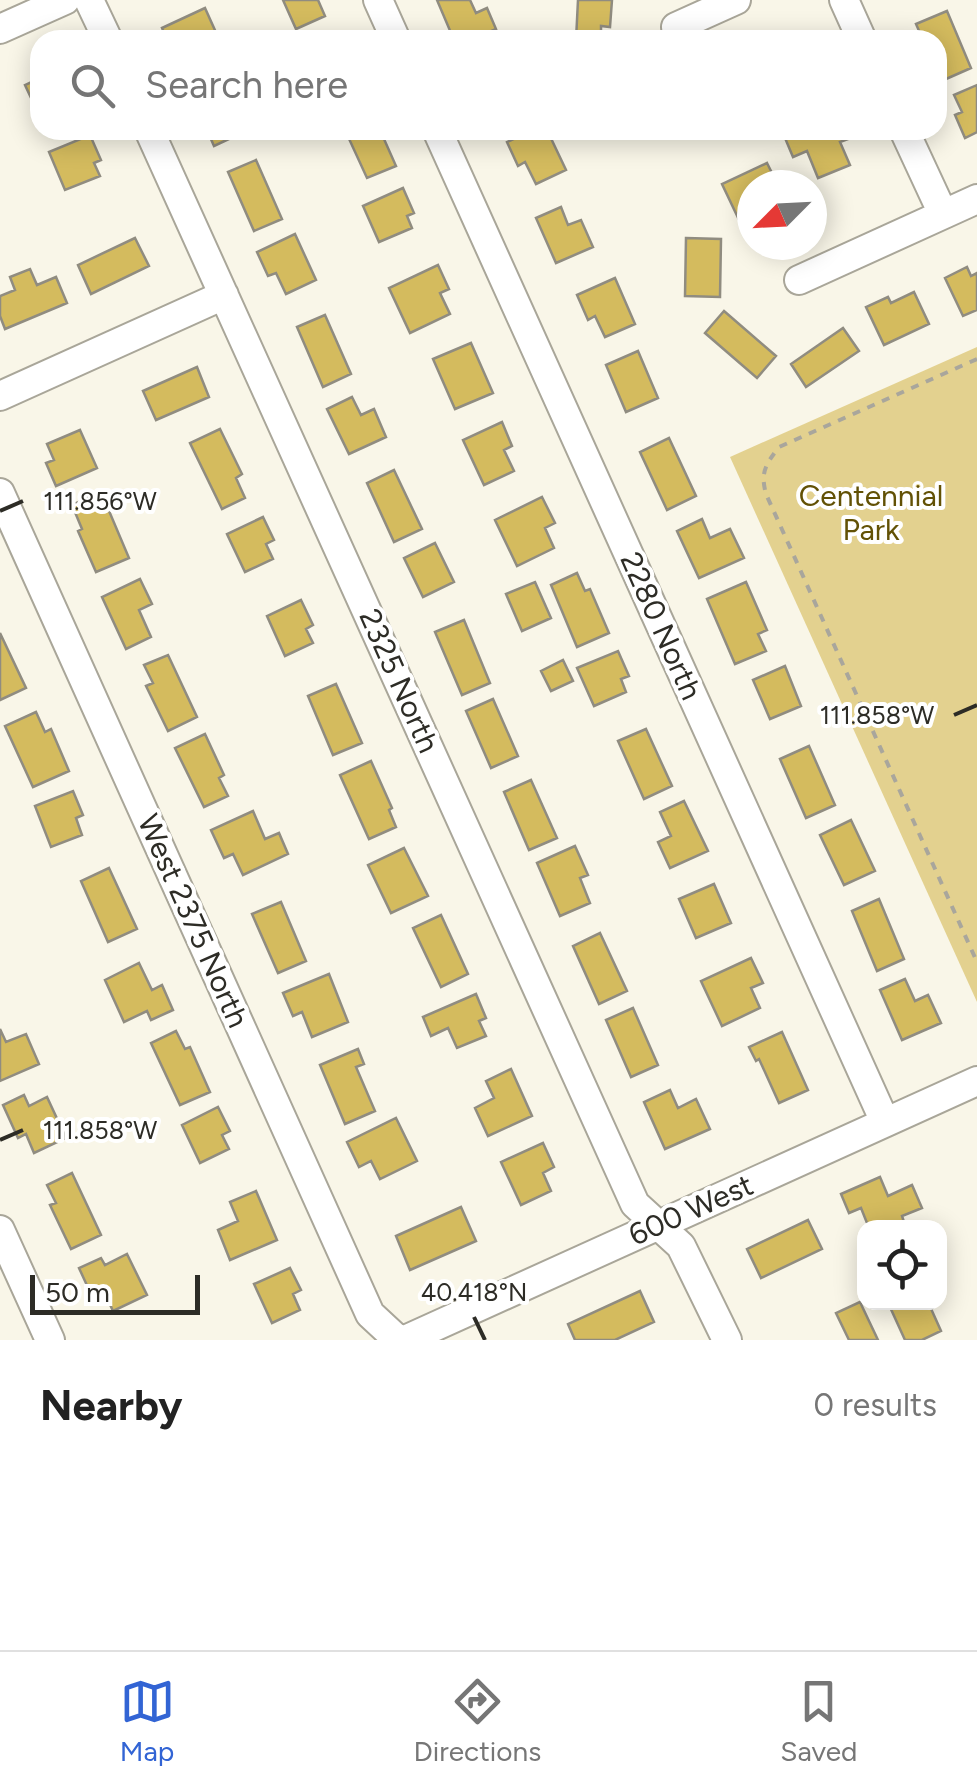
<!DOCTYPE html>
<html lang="en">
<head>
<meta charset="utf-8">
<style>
  :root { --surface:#fff; --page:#f6f6f6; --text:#222; --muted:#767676; --line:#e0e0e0; --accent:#3264d4 }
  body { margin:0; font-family:Figtree,sans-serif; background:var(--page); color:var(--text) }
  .controls { position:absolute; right:30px; bottom:30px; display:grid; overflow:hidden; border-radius:20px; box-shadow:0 5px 25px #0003 }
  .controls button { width:90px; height:90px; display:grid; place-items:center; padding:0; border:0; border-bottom:2px solid var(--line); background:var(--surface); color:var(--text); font:50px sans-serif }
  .compass { position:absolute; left:737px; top:170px; width:90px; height:90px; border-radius:50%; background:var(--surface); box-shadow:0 5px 25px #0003; rotate:246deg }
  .scale { position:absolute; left:30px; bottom:25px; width:170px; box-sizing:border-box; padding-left:10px; border:5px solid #2d2c26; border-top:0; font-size:28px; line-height:35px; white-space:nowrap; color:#2d2c26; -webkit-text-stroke:8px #fff; paint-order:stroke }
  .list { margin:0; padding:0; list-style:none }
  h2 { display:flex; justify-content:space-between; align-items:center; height:130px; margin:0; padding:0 40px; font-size:42px }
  h2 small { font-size:32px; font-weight:400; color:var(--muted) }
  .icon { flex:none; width:55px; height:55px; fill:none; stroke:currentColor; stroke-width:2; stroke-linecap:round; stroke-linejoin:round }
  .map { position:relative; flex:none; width:977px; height:1340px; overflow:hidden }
  .search { position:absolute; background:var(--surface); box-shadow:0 5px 25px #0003; left:30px; right:30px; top:30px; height:110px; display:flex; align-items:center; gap:25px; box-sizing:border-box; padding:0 35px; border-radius:30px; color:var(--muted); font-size:38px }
  .sheet { height:310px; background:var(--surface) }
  nav { display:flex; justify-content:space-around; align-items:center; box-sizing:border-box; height:140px; border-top:2px solid var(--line); background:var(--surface); font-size:28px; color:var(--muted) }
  nav a { display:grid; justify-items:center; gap:5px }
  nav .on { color:var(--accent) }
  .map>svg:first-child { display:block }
</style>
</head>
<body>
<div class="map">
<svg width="977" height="1340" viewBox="0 0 977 1340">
  <rect width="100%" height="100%" fill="#f9f6e8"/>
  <!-- green -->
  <path fill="#e3d18f" d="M977 347V1002L730 457Z"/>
  <!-- building -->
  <path fill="#d4bb5e" stroke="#908c80" stroke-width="2.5" d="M283 0H318L325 16 296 29Z
    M437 0H470L476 13 487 8 496 29 471 40H454Z
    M578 0H612L610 27 601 26V40H576Z
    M205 8 218 37 212 40H167L162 28Z
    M947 11 971 68 946 79 937 60V40H923L916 24Z
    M40 78V117L25 85Z
    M977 85V132L965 138 955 115 962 112 954 95Z
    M207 130H248L214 146Z
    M345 130H380L396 166 367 178Z
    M533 130H547L566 170 536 184 525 162 518 166 507 142Z
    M805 130H844L848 139 840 142 850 165 818 178 807 151 793 157 785 138Z
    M90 135 101 160 94 163 100 176 65 190 49 152Z
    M256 160 282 219 254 231 228 172Z
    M767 163 778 185H752V217L740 222 722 184Z
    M403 188 414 213 407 216 412 228 379 242 363 206Z
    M561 207 568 225 581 220 593 247 556 263 536 218Z
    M295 234 316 280 286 294 276 273 268 276 257 252Z
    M135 238 149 266 91 294 78 265Z
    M686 238 721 239 720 297 685 296Z
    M438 265 449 289 440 293 450 314 410 333 389 288Z
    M967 267 971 276 977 273V310L963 316 945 278Z
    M30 269 37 285 56 277 67 303 5 329 0 316V296L15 290 10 277Z
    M615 278 635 324 605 337 595 316 588 320 577 295Z
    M914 292 929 324 884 345 866 307 888 297 891 303Z
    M724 311 776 356 757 378 705 333Z
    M325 315 351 374 323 387 297 327Z
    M843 328 859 351 806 387 791 364Z
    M471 343 493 393 455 409 433 359Z
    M638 351 658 398 626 412 606 365Z
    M197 367 209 397 156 420 143 391Z
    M352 397 361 415 374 409 386 437 349 454 327 409Z
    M502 422 512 446 504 450 514 471 484 485 463 440Z
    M220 429 242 474 236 478 245 498 222 509 190 443Z
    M80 430 97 468 56 486 46 463 54 460 47 444Z
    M669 438 696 496 667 510 640 452Z
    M394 470 422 529 394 542 367 483Z
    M101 492 129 558 96 572 78 531 82 529 72 505Z
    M542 497 555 523 545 528 554 548 517 566 495 520Z
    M263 517 274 540 266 544 273 559 245 572 227 534Z
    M702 519 710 538 730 529 744 558 699 578 677 531Z
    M435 543 454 582 423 597 404 558Z
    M577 573 585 591 590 589 609 633 577 647 551 585Z
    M140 579 152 604 139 610 151 637 126 649 102 597Z
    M535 582 551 618 522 631 506 594Z
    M746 582 767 630 758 634 766 651 735 664 707 599Z
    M301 600 313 625 306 629 313 643 285 656 267 616Z
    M464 620 490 683 462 695 435 632Z
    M0 633 26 688 0 700Z
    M618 651 629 676 621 679 626 692 594 706 577 668Z
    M168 655 197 717 168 731 146 686 153 683 144 665Z
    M563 660 573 681 551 691 541 671Z
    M785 666 801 706 770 719 753 680Z
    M336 684 362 743 333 755 308 696Z
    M493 699 518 756 491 768 466 711Z
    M36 712 45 732 51 729 69 771 33 787 5 726Z
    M646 729 672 786 644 799 618 741Z
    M205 734 224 775 219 778 228 796 204 807 175 748Z
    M809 746 835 805 806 818 780 759Z
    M371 761 392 808 389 810 396 827 369 839 340 775Z
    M531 780 557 838 529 850 504 792Z
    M73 791 83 815 76 818 82 835 51 847 35 806Z
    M684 801 708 851 670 868 658 842 671 836 660 812Z
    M253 811 265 839 279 833 288 854 243 875 233 854 224 858 211 830Z
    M851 820 875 871 844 885 820 835Z
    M575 846 588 875 580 878 590 903 560 916 537 863Z
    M404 848 428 896 391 913 368 865Z
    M109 868 137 929 108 942 81 881Z
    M714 884 731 923 696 938 679 899Z
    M879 899 904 959 877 971 852 911Z
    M281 902 306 961 278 973 252 914Z
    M441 915 468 974 441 987 413 928Z
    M600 933 627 991 599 1004 573 946Z
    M751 958 763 983 751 988 760 1008 722 1026 701 981Z
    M139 963 152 990 162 985 173 1010 151 1020 147 1011 124 1022 105 980Z
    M329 974 348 1022 312 1037 302 1012 293 1016 283 993Z
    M905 979 915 1001 928 995 941 1023 902 1040 880 990Z
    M476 994 486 1018 479 1021 486 1036 457 1048 448 1028 431 1036 423 1017Z
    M633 1008 658 1065 631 1077 606 1020Z
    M0 1029 6 1042 26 1034 39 1064 0 1081Z
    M176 1031 185 1049 190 1047 210 1092 180 1105 151 1043Z
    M782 1032 808 1090 779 1103 759 1059 756 1061 749 1047Z
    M358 1049 364 1064 356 1067 375 1111 345 1124 320 1065Z
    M511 1069 532 1116 488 1136 475 1108 494 1098 486 1081Z
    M670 1090 678 1108 696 1099 710 1129 665 1149 644 1102Z
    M24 1095 29 1106 47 1097 66 1138 34 1153 26 1134 18 1138 3 1105Z
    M218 1107 230 1131 222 1135 229 1149 200 1163 182 1125Z
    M396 1118 417 1161 380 1179 371 1161 359 1167 347 1142Z
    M543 1143 554 1167 543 1173 551 1191 521 1205 501 1162Z
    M72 1173 101 1235 71 1249 50 1205 56 1203 47 1185Z
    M880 1177 888 1196 912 1185 922 1208 902 1216 906 1228H869L861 1208 849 1213 841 1194Z
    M256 1191 277 1240 230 1260 218 1230 238 1221 230 1202Z
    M461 1207 476 1241 410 1270 396 1236Z
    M808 1220 822 1249 761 1278 747 1249Z
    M127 1254 147 1295 113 1311 102 1287 90 1292 79 1268 101 1258 105 1265Z
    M290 1268 301 1290 293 1294 300 1310 272 1323 254 1284Z
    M640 1291 654 1322 615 1340H575L568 1324Z
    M860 1302 878 1340H849L836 1313Z
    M901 1302H928L941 1331 922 1340H905L890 1307Z"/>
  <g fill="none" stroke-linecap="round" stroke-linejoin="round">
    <defs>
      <path id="minor" d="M89 0 108 40
        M378 0 396 40
        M844 0 862 40
        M676 27 736 0
        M0 29 65 0
        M149 130 635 1204 681 1246 727 1340
        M437 130 885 1122
        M904 130 943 214
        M799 280 977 199
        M0 396 224 295
        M0 493 370 1314 398 1340
        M0 1230 50 1340
        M405 1340 977 1081"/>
    </defs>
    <!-- minor casing -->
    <use href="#minor" stroke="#a9a699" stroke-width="32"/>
    <!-- path -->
    <path stroke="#a9a69c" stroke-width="4" stroke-dasharray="8 8" stroke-linecap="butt" d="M977 359 779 447C766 464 760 472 766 494L977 962"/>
    <!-- minor -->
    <use href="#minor" stroke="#fff" stroke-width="28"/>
  </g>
  <!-- ticks -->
  <path fill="none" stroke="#2d2c26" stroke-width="4" d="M0 511 23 501M954 715 977 705M0 1140 23 1130M474 1317 485 1340"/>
  <g text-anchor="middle" stroke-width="8" stroke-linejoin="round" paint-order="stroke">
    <!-- park labels -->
    <g font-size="30" fill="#625105" stroke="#fff">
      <text x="871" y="506">Centennial<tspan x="871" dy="34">Park</tspan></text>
    </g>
    <!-- street labels -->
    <g font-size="30" fill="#2d2c26" stroke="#fff">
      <text transform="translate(661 626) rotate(66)" y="10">2280 North</text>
      <text transform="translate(399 681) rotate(66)" y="10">2325 North</text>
      <text transform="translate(193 921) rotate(66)" y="10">West 2375 North</text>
      <text transform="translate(691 1210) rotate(-24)" y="10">600 West</text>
    </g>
  </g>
  <g font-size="25" text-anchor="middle" fill="#2d2c26" stroke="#fff" stroke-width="8" stroke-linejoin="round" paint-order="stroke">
    <text x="100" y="510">111.856°W</text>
    <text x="877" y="724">111.858°W</text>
    <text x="100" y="1139">111.858°W</text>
    <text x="474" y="1301">40.418°N</text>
  </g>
</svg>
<div class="controls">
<button><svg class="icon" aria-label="locate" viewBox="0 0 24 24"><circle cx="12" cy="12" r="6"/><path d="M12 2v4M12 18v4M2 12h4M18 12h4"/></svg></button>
</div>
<svg class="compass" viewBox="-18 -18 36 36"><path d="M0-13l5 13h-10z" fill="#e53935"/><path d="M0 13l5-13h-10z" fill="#767676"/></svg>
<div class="scale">50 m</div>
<div class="search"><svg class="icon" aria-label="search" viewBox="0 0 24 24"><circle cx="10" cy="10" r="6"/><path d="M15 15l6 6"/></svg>Search here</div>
</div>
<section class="sheet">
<h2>Nearby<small>0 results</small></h2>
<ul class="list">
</ul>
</section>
<nav>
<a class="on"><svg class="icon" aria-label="map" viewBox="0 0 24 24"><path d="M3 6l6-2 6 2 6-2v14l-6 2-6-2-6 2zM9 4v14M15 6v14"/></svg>Map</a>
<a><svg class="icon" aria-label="directions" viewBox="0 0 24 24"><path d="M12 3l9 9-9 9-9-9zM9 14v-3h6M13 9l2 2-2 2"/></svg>Directions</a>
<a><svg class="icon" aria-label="saved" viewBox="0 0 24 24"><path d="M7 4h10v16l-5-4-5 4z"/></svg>Saved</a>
</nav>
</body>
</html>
